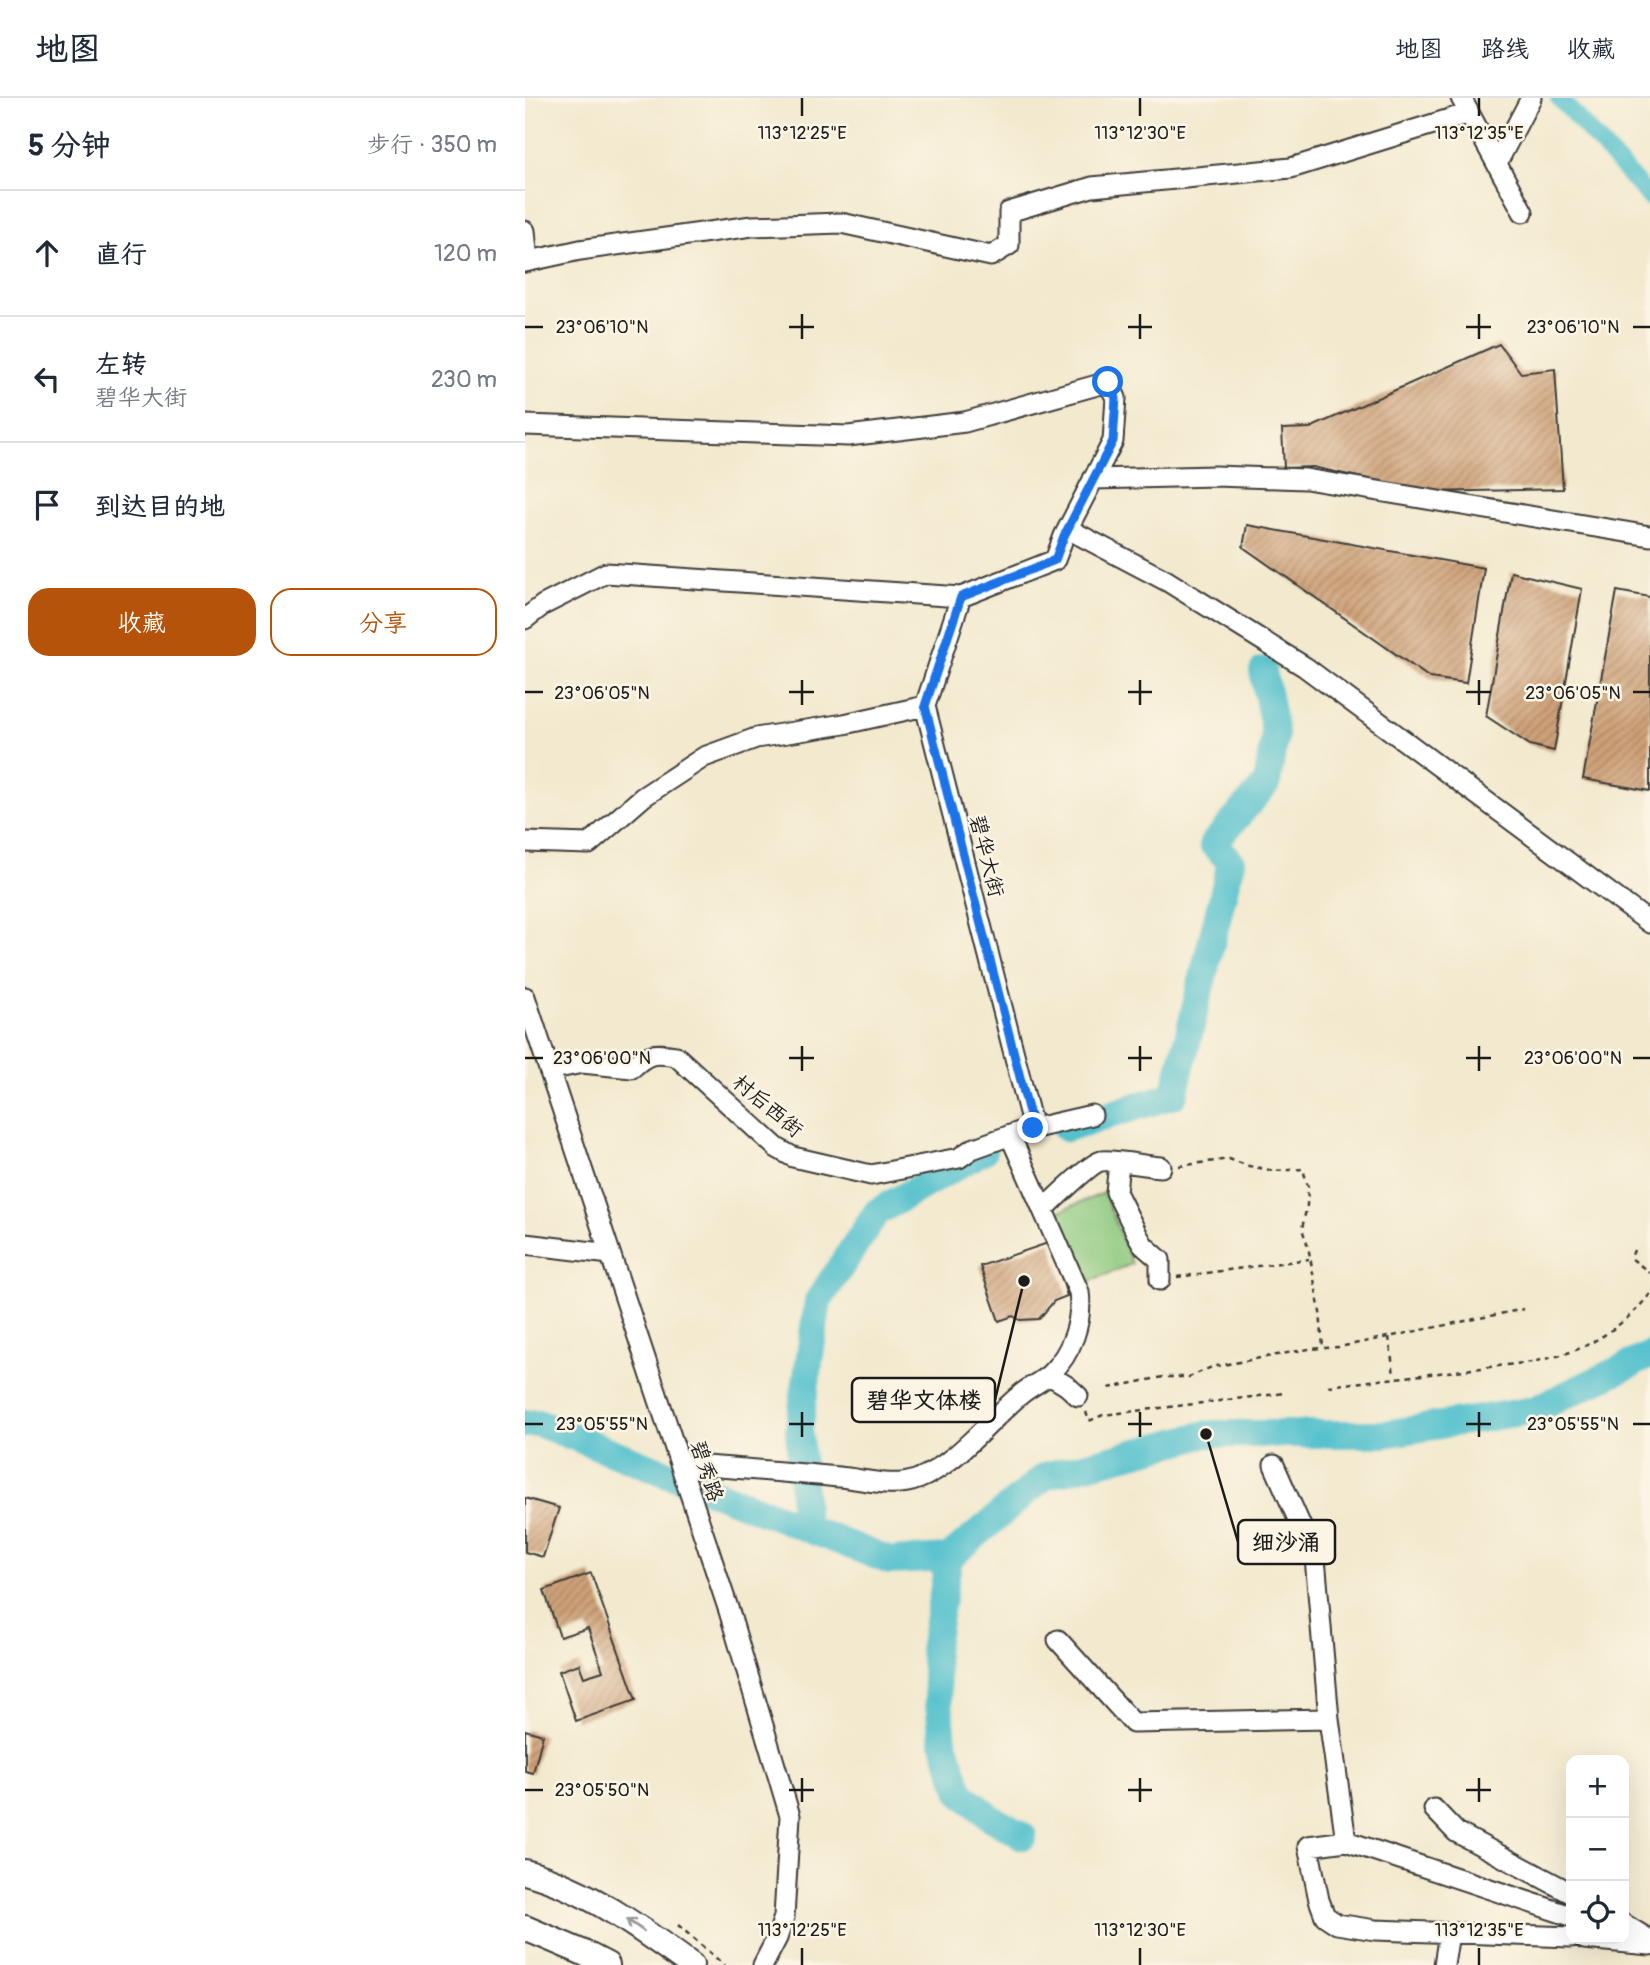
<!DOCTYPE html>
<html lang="zh">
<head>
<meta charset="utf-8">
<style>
  :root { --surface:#fff; --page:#f2f2f3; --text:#1f2937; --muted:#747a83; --line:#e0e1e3; --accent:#b45309 }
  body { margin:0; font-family:Pangolin,"LXGW WenKai TC",sans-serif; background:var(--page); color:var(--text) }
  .controls { position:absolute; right:21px; bottom:21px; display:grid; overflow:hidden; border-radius:14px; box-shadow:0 7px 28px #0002 }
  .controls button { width:63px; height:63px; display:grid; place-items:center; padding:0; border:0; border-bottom:2px solid var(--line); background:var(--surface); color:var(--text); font:35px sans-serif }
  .stop { position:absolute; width:21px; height:21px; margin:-16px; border:5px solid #1a73e8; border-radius:50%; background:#fff }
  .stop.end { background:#1a73e8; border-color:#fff; box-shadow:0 2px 7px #0008 }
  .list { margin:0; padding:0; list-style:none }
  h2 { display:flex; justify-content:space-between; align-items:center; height:91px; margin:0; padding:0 28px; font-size:30px }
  h2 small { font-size:23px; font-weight:400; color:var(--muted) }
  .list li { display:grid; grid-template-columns:46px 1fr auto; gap:21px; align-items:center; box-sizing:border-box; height:126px; padding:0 28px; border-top:2px solid var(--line) }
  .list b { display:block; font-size:26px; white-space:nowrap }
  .list p { margin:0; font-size:23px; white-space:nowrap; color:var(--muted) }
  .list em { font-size:23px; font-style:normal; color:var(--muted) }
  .actions { display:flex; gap:14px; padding:21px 28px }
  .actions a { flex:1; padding:16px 0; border:2px solid var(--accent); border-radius:21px; text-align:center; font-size:24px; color:var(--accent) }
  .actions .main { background:var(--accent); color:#fff }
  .icon { flex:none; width:38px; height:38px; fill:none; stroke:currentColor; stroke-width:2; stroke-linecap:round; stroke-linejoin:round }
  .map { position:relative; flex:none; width:1125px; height:1867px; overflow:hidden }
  header { display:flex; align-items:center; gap:42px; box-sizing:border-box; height:98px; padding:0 35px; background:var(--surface); border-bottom:2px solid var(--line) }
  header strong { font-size:33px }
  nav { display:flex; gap:38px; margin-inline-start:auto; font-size:24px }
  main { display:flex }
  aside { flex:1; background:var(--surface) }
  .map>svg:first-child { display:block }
</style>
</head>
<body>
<header>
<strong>地图</strong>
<nav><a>地图</a><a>路线</a><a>收藏</a></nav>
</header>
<main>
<aside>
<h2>5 分钟<small>步行 · 350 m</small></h2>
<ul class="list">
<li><svg class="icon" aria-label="ahead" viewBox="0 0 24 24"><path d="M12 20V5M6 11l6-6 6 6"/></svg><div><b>直行</b></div><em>120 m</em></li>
<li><svg class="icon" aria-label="left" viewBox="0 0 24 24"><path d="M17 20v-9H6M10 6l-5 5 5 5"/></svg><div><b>左转</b><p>碧华大街</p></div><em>230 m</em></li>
<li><svg class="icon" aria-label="arrive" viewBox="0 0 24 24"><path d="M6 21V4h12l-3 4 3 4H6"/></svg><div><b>到达目的地</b></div></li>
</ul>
<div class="actions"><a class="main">收藏</a><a>分享</a></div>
</aside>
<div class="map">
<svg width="1125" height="1867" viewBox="0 0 1125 1867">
  <defs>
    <pattern id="building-hatch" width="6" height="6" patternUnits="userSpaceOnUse" patternTransform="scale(1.75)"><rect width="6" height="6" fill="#cfa178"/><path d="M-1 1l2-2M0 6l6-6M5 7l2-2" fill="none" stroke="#a78262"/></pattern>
  </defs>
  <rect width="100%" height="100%" fill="#fcf5e5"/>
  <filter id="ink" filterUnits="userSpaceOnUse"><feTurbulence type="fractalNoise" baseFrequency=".0143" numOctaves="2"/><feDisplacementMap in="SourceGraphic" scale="14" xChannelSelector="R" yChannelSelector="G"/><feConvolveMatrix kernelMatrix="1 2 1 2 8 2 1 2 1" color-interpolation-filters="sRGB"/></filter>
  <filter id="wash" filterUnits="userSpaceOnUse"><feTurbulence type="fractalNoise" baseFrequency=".00686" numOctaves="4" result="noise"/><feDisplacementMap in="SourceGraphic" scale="28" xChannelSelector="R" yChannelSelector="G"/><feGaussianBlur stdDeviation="1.57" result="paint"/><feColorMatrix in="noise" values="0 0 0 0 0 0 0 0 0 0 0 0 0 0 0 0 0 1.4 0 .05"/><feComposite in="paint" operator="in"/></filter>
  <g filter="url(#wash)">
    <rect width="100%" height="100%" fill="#f2e9ce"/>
    <!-- park -->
    <path fill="#8cc87e" stroke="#54724d" stroke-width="2" d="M579 1095 607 1166 563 1184 534 1113Z"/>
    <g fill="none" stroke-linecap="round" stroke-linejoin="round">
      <!-- canal -->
      <path stroke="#54c1cd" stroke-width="18" d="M1034 0 1125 100"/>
      <!-- river -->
      <path stroke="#54c1cd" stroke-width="28" d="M541 1030 649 997 706 764 688 746 742 685 750 635 738 573
        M0 1326 13 1325 365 1463 424 1460
        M280 1430 274 1331 293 1203 352 1114 458 1053
        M498 1738 466 1720 436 1694 418 1642 408 1552 424 1460 520 1378 681 1336H860L1009 1312 1125 1257"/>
    </g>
    <g id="blocks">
      <!-- building -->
      <path fill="url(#building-hatch)" d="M974 246 996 275 1030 271 1038 391 901 394 788 369 759 370 757 331 785 330Z
        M722 427 959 470 941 585 905 580 718 449Z
        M986 474 1057 491 1029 653 1005 647 961 618Z
        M1092 493 1125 499V693L1058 681Z
        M526 1144 542 1198 529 1203 514 1221 495 1222 488 1218 474 1223 455 1168Z
        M0 1400 34 1410 18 1459 0 1454Z
        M66 1475 111 1602 51 1623 34 1573 54 1566 59 1579 78 1573 63 1530 35 1539 19 1492Z
        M0 1632 18 1637 8 1675 0 1673Z"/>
    </g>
  </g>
  <g filter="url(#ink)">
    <use href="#blocks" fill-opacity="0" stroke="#3c3b37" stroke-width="2"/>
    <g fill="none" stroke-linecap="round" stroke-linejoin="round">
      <defs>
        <path id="minor" d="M936 0 998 114
          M972 65 1006 0
          M0 133 3 163
          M0 164 55 152 227 128 316 125 466 158 484 147V114L567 89 766 70 944 15
          M0 327 323 338 440 324 583 284 591 300 588 343 539 438 530 462 436 499 81 475 18 507 0 521
          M568 381 690 378 781 381 1125 438
          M543 431 642 483 780 569 1125 825
          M436 499 400 608 508 1030
          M0 744 64 746 118 699 179 659 231 640 319 626 400 608
          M0 899 204 1513 265 1718 259 1819 252 1840 238 1867
          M24 972 57 965 107 970C124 954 129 955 151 958L252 1050 268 1059 346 1077 434 1060 447 1051 497 1033 567 1017
          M594 1065 591 1094 613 1138 619 1148 635 1162V1182
          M518 1112C528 1102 566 1065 576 1063 589 1061 621 1068 636 1069
          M0 1146 85 1156
          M524 1277 542 1288 553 1298
          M155 1366C208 1370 261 1374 314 1379 339 1381 369 1391 393 1381 430 1367 465 1322 495 1297 504 1289 516 1284 525 1276 547 1255 558 1223 554 1194L485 1037
          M749 1367 790 1460 804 1621 821 1743
          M533 1542 608 1625 804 1621
          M909 1711 931 1734 1046 1795
          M1046 1818 821 1743 783 1748 794 1802 800 1818 812 1826 850 1832 1046 1839
          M1099 1826 1125 1842
          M1059 1841 1125 1847
          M919 1867 924 1835"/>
        <path id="major" d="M0 1774C62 1791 114 1829 166 1867
          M0 1830 59 1855 82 1867"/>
      </defs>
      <!-- minor casing -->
      <use href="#minor" stroke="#3c3b37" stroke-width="23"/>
      <!-- major casing -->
      <use href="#major" stroke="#3c3b37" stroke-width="28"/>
      <!-- path -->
      <path stroke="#3c3b37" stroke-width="2.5" stroke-dasharray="5 5" stroke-linecap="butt" d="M654 1068 704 1061 724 1068 750 1073 778 1071 783 1089 782 1107 777 1131 783 1148 795 1214 798 1249
        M1109 1152 1106 1160 1125 1175
        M652 1179 784 1161
        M864 1239 869 1277
        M803 1288 1007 1264C1024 1260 1044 1256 1060 1248 1084 1236 1109 1217 1125 1196
        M584 1290 638 1279H664L687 1269 784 1251 814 1249 999 1211
        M561 1314 564 1323 578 1317 760 1295
        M153 1827 199 1867"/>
      <!-- minor -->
      <use href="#minor" stroke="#fff" stroke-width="19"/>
      <!-- major -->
      <use href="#major" stroke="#fff" stroke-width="24"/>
    </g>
    <!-- one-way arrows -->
    <defs><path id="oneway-shaft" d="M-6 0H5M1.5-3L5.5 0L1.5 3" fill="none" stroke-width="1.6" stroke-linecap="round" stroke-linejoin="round" transform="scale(1.75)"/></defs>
    <use stroke="#999" href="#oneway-shaft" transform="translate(110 1827) rotate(-145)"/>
  </g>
  <g fill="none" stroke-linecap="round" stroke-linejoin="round" filter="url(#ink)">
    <!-- route -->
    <path stroke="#1a73e8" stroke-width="9" d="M508 1030 400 608 436 499 530 462 539 438 588 343 591 300 583 284"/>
  </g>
  <!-- ticks -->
  <path fill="none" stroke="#1c1c1c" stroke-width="2.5" d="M277 0V18M615 0V18M954 0V18M277 216V241M615 216V241M954 216V241M0 229H18M264 229H289M603 229H627M941 229H966M1108 229H1125M277 582V607M615 582V607M954 582V607M0 594H18M264 594H289M603 594H627M941 594H966M1108 594H1125M277 948V973M615 948V973M954 948V973M0 960H18M264 960H289M603 960H627M941 960H966M1108 960H1125M277 1314V1339M615 1314V1339M954 1314V1339M0 1326H18M264 1326H289M603 1326H627M941 1326H966M1108 1326H1125M277 1680V1704M615 1680V1704M954 1680V1704M0 1692H18M264 1692H289M603 1692H627M941 1692H966M277 1850V1867M615 1850V1867M954 1850V1867"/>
  <g text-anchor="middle" stroke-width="5" stroke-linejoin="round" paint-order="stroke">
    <!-- street labels -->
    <g font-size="21" fill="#1c1c1c" stroke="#fcf5e5">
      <text transform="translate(462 758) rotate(76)" y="7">碧华大街</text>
      <text transform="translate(243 1008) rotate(40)" y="7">村后西街</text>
      <text transform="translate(182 1373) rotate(72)" y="7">碧秀路</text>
    </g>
  </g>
  <g font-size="18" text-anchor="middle" fill="#1c1c1c" stroke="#fcf5e5" stroke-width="5" stroke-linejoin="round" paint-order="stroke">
    <text x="277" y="41">113°12'25"E</text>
    <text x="615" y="41">113°12'30"E</text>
    <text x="954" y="41">113°12'35"E</text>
    <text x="77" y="235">23°06'10"N</text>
    <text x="1048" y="235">23°06'10"N</text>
    <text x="77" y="601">23°06'05"N</text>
    <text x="1048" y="601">23°06'05"N</text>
    <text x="77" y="966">23°06'00"N</text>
    <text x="1048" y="966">23°06'00"N</text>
    <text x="77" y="1332">23°05'55"N</text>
    <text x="1048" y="1332">23°05'55"N</text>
    <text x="77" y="1698">23°05'50"N</text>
    <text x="277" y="1838">113°12'25"E</text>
    <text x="615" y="1838">113°12'30"E</text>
    <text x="954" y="1838">113°12'35"E</text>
  </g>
  <!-- callouts -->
  <path fill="none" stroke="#1c1c1c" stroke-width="2.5" d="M499 1183L470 1302M681 1336L713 1444"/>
  <g fill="#1c1c1c" stroke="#fcf5e5" stroke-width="2.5">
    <circle cx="499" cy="1183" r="7"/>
    <circle cx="681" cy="1336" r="7"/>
  </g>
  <g fill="#fcf5e5" stroke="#1c1c1c" stroke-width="2.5">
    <rect x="327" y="1280" width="143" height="44" rx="7"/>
    <rect x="713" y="1422" width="97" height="44" rx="7"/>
  </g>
  <g font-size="23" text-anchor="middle" font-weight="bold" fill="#1c1c1c">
    <text x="399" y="1310">碧华文体楼</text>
    <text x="761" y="1452">细沙涌</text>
  </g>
</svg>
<div class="controls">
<button>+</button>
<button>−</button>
<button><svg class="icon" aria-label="locate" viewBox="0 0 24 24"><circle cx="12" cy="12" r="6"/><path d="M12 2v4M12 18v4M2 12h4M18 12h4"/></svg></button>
</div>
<div class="stop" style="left:583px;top:284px"></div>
<div class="stop end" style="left:508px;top:1030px"></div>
</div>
</main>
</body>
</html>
